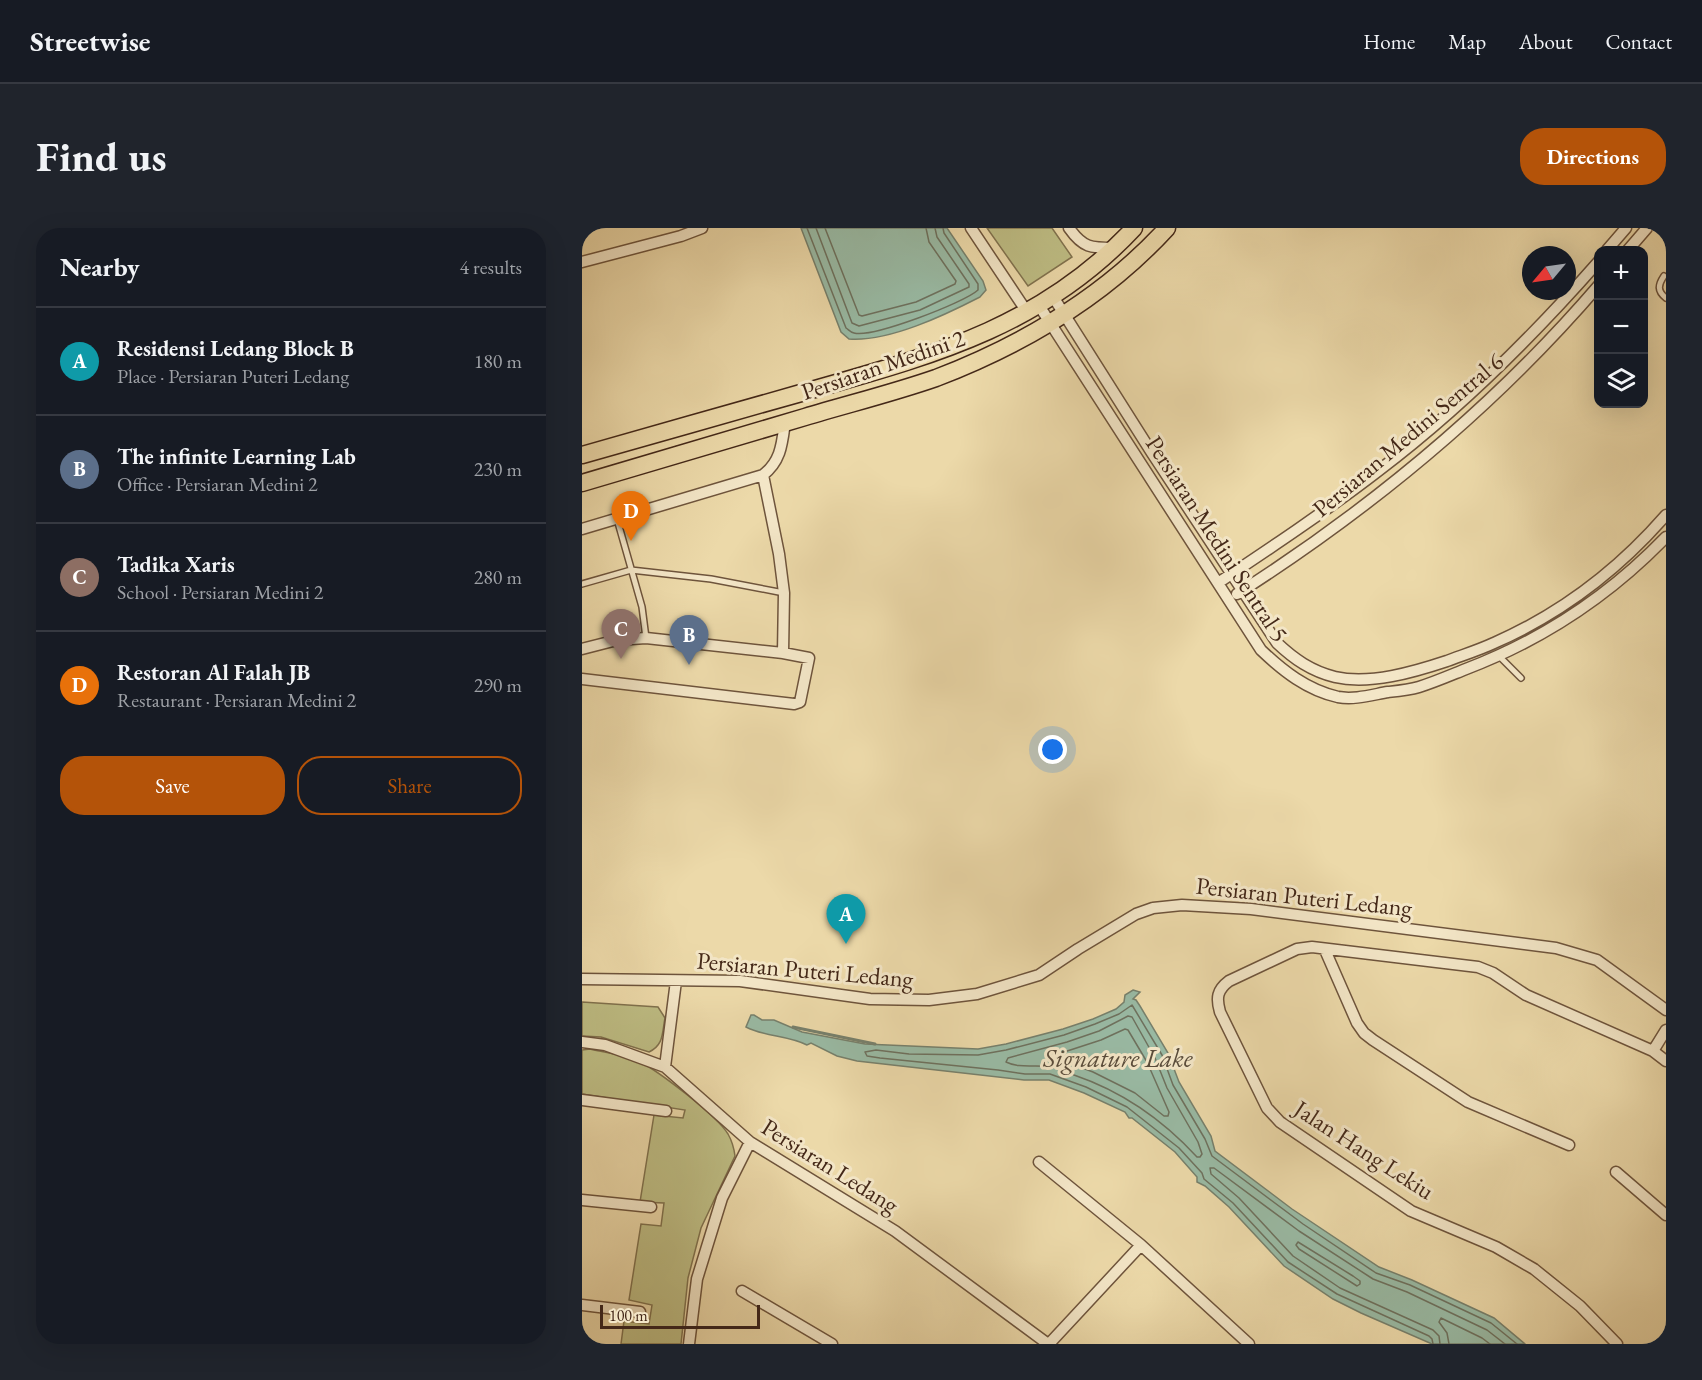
<!DOCTYPE html>
<html lang="en">
<head>
<meta charset="utf-8">
<style>
  :root { --surface:#171b24; --page:#20242c; --text:#f1f3f6; --muted:#9ea1a6; --line:#363941; --accent:#b45309 }
  body { margin:0; font-family:"EB Garamond",serif; background:var(--page); color:var(--text) }
  .controls { position:absolute; right:18px; top:18px; display:grid; overflow:hidden; border-radius:12px; box-shadow:0 6px 24px #0002 }
  .controls button { width:54px; height:54px; display:grid; place-items:center; padding:0; border:0; border-bottom:2px solid var(--line); background:var(--surface); color:var(--text); font:30px sans-serif }
  .compass { position:absolute; left:940px; top:18px; width:54px; height:54px; border-radius:50%; background:var(--surface); box-shadow:0 6px 24px #0002; rotate:241deg }
  .scale { position:absolute; left:18px; bottom:15px; width:160px; box-sizing:border-box; padding-left:6px; border:3px solid #442818; border-top:0; font-size:16px; line-height:21px; white-space:nowrap; color:#442818; -webkit-text-stroke:4px #f3e6c7; paint-order:stroke }
  .you { position:absolute; left:471px; top:522px; width:21px; height:21px; margin:-15px; border:4px solid #fff; border-radius:50%; background:#1a73e8; box-shadow:0 0 0 9px #1a73e833 }
  .badge { display:grid; place-items:center; width:39px; height:39px; border-radius:50%; background:var(--accent); color:#fff; font-size:20px; font-weight:700 }
  .pin { position:absolute; translate:-50% -50px; filter:drop-shadow(0 2px 3px #0008) }
  .pin::after { content:''; position:absolute; top:32px; width:21px; height:18px; background:inherit; clip-path:polygon(0 0,100% 0,50% 100%) }
  .list { margin:0; padding:0; list-style:none }
  h2 { display:flex; justify-content:space-between; align-items:center; height:78px; margin:0; padding:0 24px; font-size:26px }
  h2 small { font-size:20px; font-weight:400; color:var(--muted) }
  .list li { display:grid; grid-template-columns:39px 1fr auto; gap:18px; align-items:center; box-sizing:border-box; height:108px; padding:0 24px; border-top:2px solid var(--line) }
  .list b { display:block; font-size:22px; white-space:nowrap }
  .list p { margin:0; font-size:20px; white-space:nowrap; color:var(--muted) }
  .list em { font-size:20px; font-style:normal; color:var(--muted) }
  .actions { display:flex; gap:12px; padding:18px 24px }
  .actions a { flex:1; padding:14px 0; border:2px solid var(--accent); border-radius:24px; text-align:center; font-size:21px; color:var(--accent) }
  .actions .main { background:var(--accent); color:#fff }
  .icon { flex:none; width:33px; height:33px; fill:none; stroke:currentColor; stroke-width:2; stroke-linecap:round; stroke-linejoin:round }
  .map { position:relative; flex:none; width:1084px; height:1116px; overflow:hidden; border-radius:24px }
  header { display:flex; align-items:center; gap:36px; box-sizing:border-box; height:84px; padding:0 30px; background:var(--surface); border-bottom:2px solid var(--line) }
  header strong { font-size:28px }
  nav { display:flex; gap:33px; margin-inline-start:auto; font-size:21px }
  .intro { display:flex; align-items:center; justify-content:space-between; box-sizing:border-box; height:144px; padding:0 36px }
  h1 { margin:0; font-size:42px }
  .button { padding:15px 27px; border-radius:24px; background:var(--accent); color:#fff; font-size:21px; font-weight:700 }
  main { display:flex; gap:36px; padding:0 36px }
  aside { flex:1; background:var(--surface); border-radius:24px; box-shadow:0 6px 24px #0002 }
  .map>svg:first-child { display:block }
</style>
</head>
<body>
<header>
<strong>Streetwise</strong>
<nav><a>Home</a><a>Map</a><a>About</a><a>Contact</a></nav>
</header>
<div class="intro"><h1>Find us</h1><a class="button">Directions</a></div>
<main>
<aside>
<h2>Nearby<small>4 results</small></h2>
<ul class="list">
<li><span class="badge" style="background:#0f9aa8">A</span><div><b>Residensi Ledang Block B</b><p>Place · Persiaran Puteri Ledang</p></div><em>180 m</em></li>
<li><span class="badge" style="background:#5c6f8a">B</span><div><b>The infinite Learning Lab</b><p>Office · Persiaran Medini 2</p></div><em>230 m</em></li>
<li><span class="badge" style="background:#8d6e63">C</span><div><b>Tadika Xaris</b><p>School · Persiaran Medini 2</p></div><em>280 m</em></li>
<li><span class="badge" style="background:#e8710a">D</span><div><b>Restoran Al Falah JB</b><p>Restaurant · Persiaran Medini 2</p></div><em>290 m</em></li>
</ul>
<div class="actions"><a class="main">Save</a><a>Share</a></div>
</aside>
<div class="map">
<svg width="1084" height="1116" viewBox="0 0 1084 1116">
  <rect width="100%" height="100%" fill="#ecd9a9"/>
  <filter id="stains"><feTurbulence type="fractalNoise" baseFrequency=".00333" numOctaves="4"/><feColorMatrix values="0 0 0 0 .2 0 0 0 0 .09 0 0 0 0 .02 0 0 0 .5 -.17"/></filter>
  <radialGradient id="worn" r=".72"><stop offset=".6" stop-color="#630" stop-opacity="0"/><stop offset="1" stop-color="#630" stop-opacity=".3"/></radialGradient>
  <!-- green -->
  <path fill="#bebd84" stroke="#81724e" stroke-width="1.5" d="M405 0H470L490 29 446 58Z
    M0 774 76 779 83 790C80 805 82 817 67 824L19 809 0 808Z
    M8 821C24 825 44 827 58 834 78 844 135 888 146 906 150 913 152 920 153 928L119 1000 106 1050 99 1116H39L42 1093 67 1096 70 1077 47 1072 59 996 79 998 82 975 58 974 72 887 101 890 103 882 0 866V822Z"/>
  <!-- water -->
  <path fill="#99baa4" stroke="#77806c" stroke-width="1.5" d="M219 0H365L401 53 404 62 398 69C363 87 307 114 267 111L259 104Z
    M551 762 558 764 551 771 554 772 558 778 586 825 597 854 629 908 633 923 710 981 797 1039 830 1052 912 1090 943 1116H850L779 1085 751 1071 702 1038 647 979 623 958 615 954V949L593 924 550 890H547L543 884 502 865 467 852H442L275 833 255 828 229 815 225 817C205 807 183 809 164 799L169 787H172L180 792H192L220 804 283 816 396 821 424 816 481 801 511 791 534 781 542 774 543 767Z"/>
  <g fill="none" stroke-linecap="round" stroke-linejoin="round">
    <!-- shore -->
    <path stroke="#6e715e" stroke-width="1.5" d="M225 0 264 100C267 102 268 104 272 105 290 110 382 75 396 62V56L362 5 361 0
      M234 0 270 95 277 98 338 82 387 59V56L355 9 353 0
      M243 0 277 87 280 88 334 74 373 56 374 53 347 14 344 0
      M546 788 550 789 573 830 585 860 616 914 620 926 618 929H615C581 892 539 863 492 847 485 844 477 840 469 839 454 836 438 841 424 834L426 830 485 814 517 803Z
      M543 801 546 802 565 834 587 884 586 888H582L553 865 511 844 474 830 476 826 519 812Z
      M716 1014 771 1048 778 1053V1056L775 1058 717 1021 714 1017Z
      M851 1116 850 1111 847 1108 755 1066 706 1034 651 975 622 951 620 945 597 920 545 879 504 859 468 846H443L416 842 298 830 285 828 283 824 294 822 327 826 396 827 424 822 482 807 513 796 537 786 550 777 580 827 591 857 623 911 630 928 721 996 794 1045 828 1057 909 1095 935 1116
      M858 1116 857 1108 851 1102 758 1060 711 1028 657 970 629 946 628 940H632L717 1003 791 1051 825 1064 905 1102 923 1116
      M867 1116 865 1105 857 1094 859 1090 900 1110 908 1116"/>
    <!-- stream -->
    <path stroke="#77806c" stroke-width="3" d="M211 799 293 816"/>
    <defs>
      <path id="service" d="M1082 48C1076 57 1075 63 1084 70
        M35 291 60 379 64 410
        M0 356 49 342 129 351 202 365
        M917 428 939 450"/>
      <path id="minor" d="M389 0 445 84
        M487 0C501 20 509 20 532 20
        M0 1 2 0
        M1025 22 1044 0
        M1046 22 1065 0
        M0 34 99 8 120 0
        M470 67 570 225 695 415C712 431 729 443 753 449 788 457 832 444 865 433 881 427 897 422 912 415 978 386 1037 341 1084 287
        M456 76 679 422C701 443 725 462 756 469 772 472 789 467 806 464 816 463 827 462 837 459 853 454 869 447 884 441 960 412 1027 368 1084 309
        M181 247 197 326 202 365 201 425
        M0 301 181 247C199 233 200 216 203 194
        M636 355C690 319 744 283 796 243 874 184 952 107 1017 33
        M655 366C788 281 914 177 1017 57
        M0 421 35 412 64 410 201 425 227 430 218 474 212 476 0 451
        M743 722 775 795 782 805 791 812 886 874 987 917
        M0 751 158 753 288 771 347 772 395 766 457 747 496 721 554 686 571 680 600 677 669 681 974 720 1015 732 1084 782
        M0 814 23 817 83 839 168 914 313 1003 466 1116
        M1071 823 1084 802
        M83 839 94 753
        M0 872 84 883
        M457 934 559 1017 667 1116
        M1034 944 1084 987
        M0 972 69 979
        M160 1063 250 1116
        M0 1077 58 1084
        M107 1116 115 1051 140 970 168 914
        M467 1116 559 1017
        M1035 1116 998 1078 952 1041 914 1019 829 983 698 894 685 880 638 784C634 770 635 762 647 753L715 721 730 719 896 739 911 745 944 767 1071 823 1084 833"/>
      <path id="primary" d="M0 227C73 206 146 186 219 165 345 129 458 101 552 0
        M0 255C74 233 148 211 223 189 266 176 311 165 354 150 440 117 522 69 585 0"/>
    </defs>
    <!-- service casing -->
    <use href="#service" stroke="#6e543c" stroke-width="8"/>
    <!-- minor casing -->
    <use href="#minor" stroke="#6e543c" stroke-width="13"/>
    <!-- primary casing -->
    <use href="#primary" stroke="#442818" stroke-width="19"/>
    <!-- service -->
    <use href="#service" stroke="#f3e6c7" stroke-width="5"/>
    <!-- minor -->
    <use href="#minor" stroke="#f3e6c7" stroke-width="10"/>
    <!-- primary -->
    <use href="#primary" stroke="#ecd9a9" stroke-width="16"/>
  </g>
  <g text-anchor="middle" stroke-width="6" stroke-linejoin="round" paint-order="stroke">
    <!-- street labels -->
    <g font-size="24" fill="#442818" stroke="#f3e6c7">
      <text transform="translate(301 137) rotate(-19)" y="8">Persiaran Medini 2</text>
      <text transform="translate(826 207) rotate(-40)" y="8">Persiaran Medini Sentral 6</text>
      <text transform="translate(635 311) rotate(57)" y="8">Persiaran Medini Sentral 5</text>
      <text transform="translate(722 669) rotate(6)" y="8">Persiaran Puteri Ledang</text>
      <text transform="translate(223 742) rotate(5)" y="8">Persiaran Puteri Ledang</text>
      <text transform="translate(782 922) rotate(33)" y="8">Jalan Hang Lekiu</text>
      <text transform="translate(248 938) rotate(32)" y="8">Persiaran Ledang</text>
    </g>
    <!-- water labels -->
    <g font-size="26" font-style="italic" fill="#594c3b" stroke="#f3e6c7">
      <text x="536" y="839">Signature Lake</text>
    </g>
  </g>
  <rect width="100%" height="100%" filter="url(#stains)"/>
  <rect width="100%" height="100%" fill="url(#worn)"/>
</svg>
<div class="controls">
<button>+</button>
<button>−</button>
<button><svg class="icon" aria-label="layers" viewBox="0 0 24 24"><path d="M12 4l9 5-9 5-9-5zM3 14l9 5 9-5"/></svg></button>
</div>
<svg class="compass" viewBox="-18 -18 36 36"><path d="M0-13l5 13h-10z" fill="#e53935"/><path d="M0 13l5-13h-10z" fill="#9ea1a6"/></svg>
<div class="scale">100 m</div>
<div class="you"></div>
<div class="pin badge" style="left:264px;top:716px;background:#0f9aa8">A</div>
<div class="pin badge" style="left:107px;top:437px;background:#5c6f8a">B</div>
<div class="pin badge" style="left:39px;top:431px;background:#8d6e63">C</div>
<div class="pin badge" style="left:49px;top:313px;background:#e8710a">D</div>
</div>
</main>
</body>
</html>
